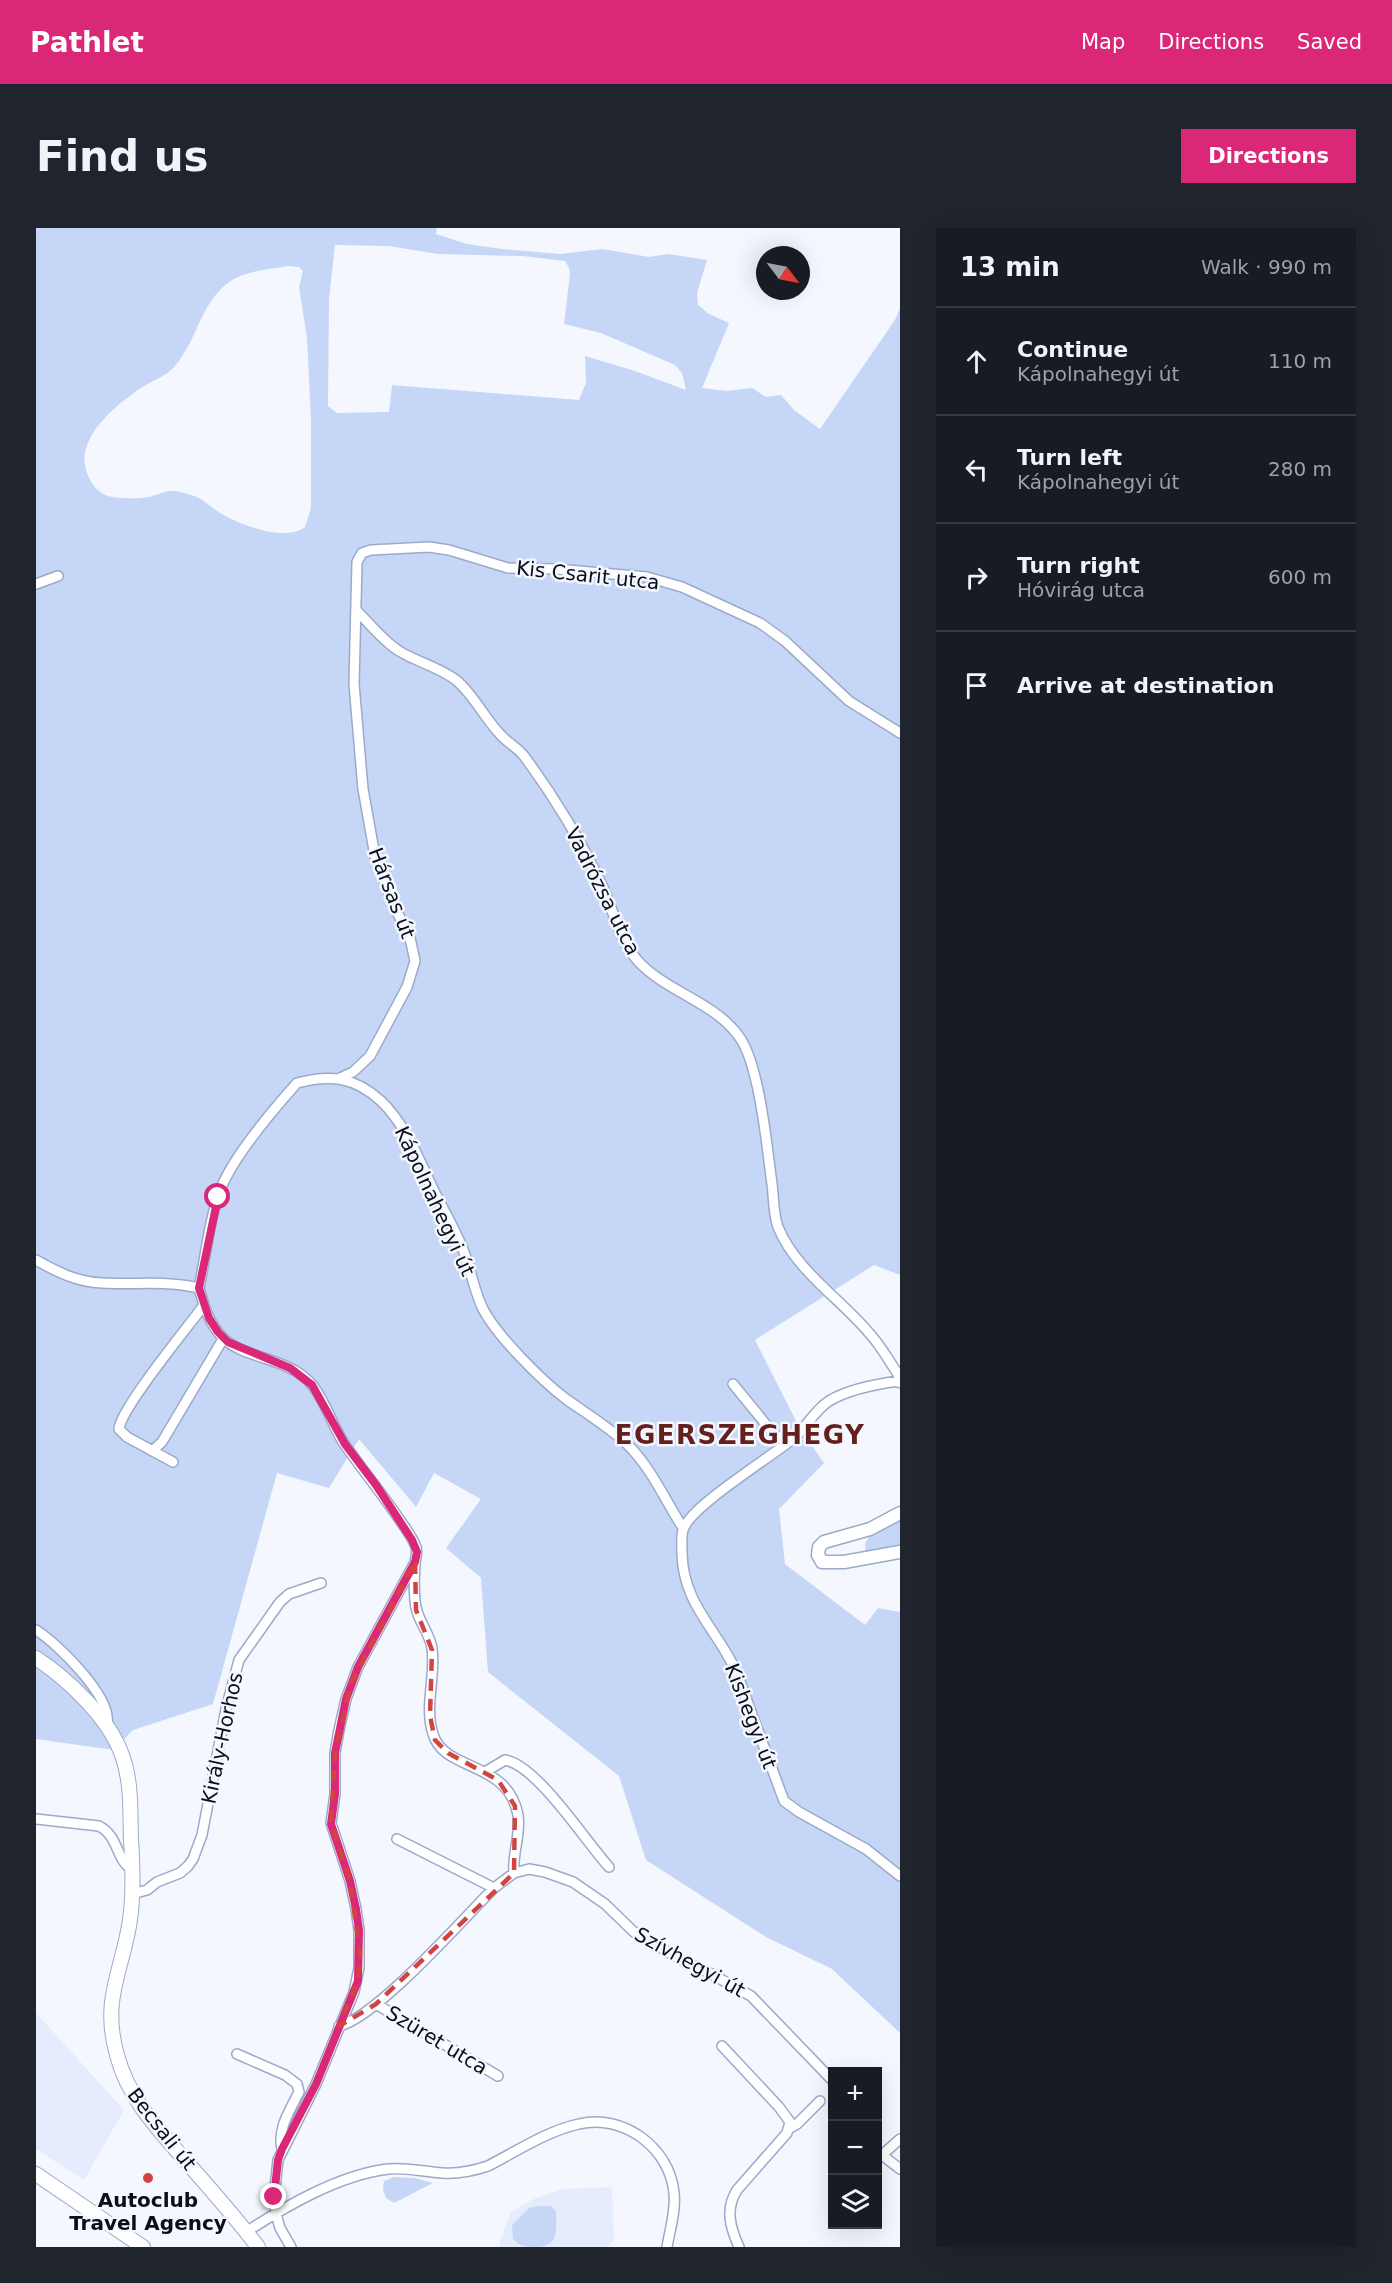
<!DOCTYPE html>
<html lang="en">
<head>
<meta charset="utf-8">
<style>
  :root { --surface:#171b24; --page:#20242c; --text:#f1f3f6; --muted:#9ea1a6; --line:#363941; --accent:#db2777 }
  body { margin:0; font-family:"DejaVu Sans",sans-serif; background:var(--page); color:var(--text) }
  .controls { position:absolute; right:18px; bottom:18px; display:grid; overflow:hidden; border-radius:0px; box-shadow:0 6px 24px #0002 }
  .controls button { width:54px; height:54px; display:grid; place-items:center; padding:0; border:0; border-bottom:2px solid var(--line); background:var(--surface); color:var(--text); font:30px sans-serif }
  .compass { position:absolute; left:720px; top:18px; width:54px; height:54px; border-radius:50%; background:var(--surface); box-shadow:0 6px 24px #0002; rotate:122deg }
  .stop { position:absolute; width:18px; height:18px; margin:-14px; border:4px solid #db2777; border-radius:50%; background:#fff }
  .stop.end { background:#db2777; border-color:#fff; box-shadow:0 2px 6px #0008 }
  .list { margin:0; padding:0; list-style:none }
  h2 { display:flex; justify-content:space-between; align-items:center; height:78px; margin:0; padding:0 24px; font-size:26px }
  h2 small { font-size:20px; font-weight:400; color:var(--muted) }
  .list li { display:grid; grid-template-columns:39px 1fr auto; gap:18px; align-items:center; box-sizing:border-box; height:108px; padding:0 24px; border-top:2px solid var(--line) }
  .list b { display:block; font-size:22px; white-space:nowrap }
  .list p { margin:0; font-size:20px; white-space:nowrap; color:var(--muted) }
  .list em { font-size:20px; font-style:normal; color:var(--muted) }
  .icon { flex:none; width:33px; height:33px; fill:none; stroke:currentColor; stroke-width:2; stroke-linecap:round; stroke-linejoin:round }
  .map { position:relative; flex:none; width:864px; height:2019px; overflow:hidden; border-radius:0px }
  header { display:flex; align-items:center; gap:36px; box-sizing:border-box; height:84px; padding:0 30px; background:var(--accent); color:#fff }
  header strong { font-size:28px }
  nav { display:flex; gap:33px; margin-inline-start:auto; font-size:21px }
  .intro { display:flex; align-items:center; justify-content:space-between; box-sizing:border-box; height:144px; padding:0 36px }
  h1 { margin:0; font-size:42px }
  .button { padding:15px 27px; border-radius:0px; background:var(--accent); color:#fff; font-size:21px; font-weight:700 }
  main { display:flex; gap:36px; padding:0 36px }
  aside { flex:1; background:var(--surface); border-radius:0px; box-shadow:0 6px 24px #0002 }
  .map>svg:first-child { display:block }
</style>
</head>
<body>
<header>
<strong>Pathlet</strong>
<nav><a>Map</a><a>Directions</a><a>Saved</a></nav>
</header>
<div class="intro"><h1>Find us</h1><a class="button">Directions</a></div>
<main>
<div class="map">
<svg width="864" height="2019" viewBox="0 0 864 2019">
  <rect width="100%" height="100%" fill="#f4f7fe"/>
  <!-- built -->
  <path fill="#e4ecfd" d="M0 1785 88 1882 48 1952 0 1921Z
    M576 1959 578 2012 572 2019H464L463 2016 475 1984 500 1970 527 1961Z"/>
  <!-- green -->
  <path fill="#c5d6f7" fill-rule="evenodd" d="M0 0H401L400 6 431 16 466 21 524 26 567 21 613 29 632 26 671 32 661 65 662 77 673 86 693 95 666 160 690 163 716 160 730 169 745 167 758 182 784 201 859 92 864 80V1047L838 1037 719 1112 763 1199 788 1235 743 1281 749 1336 829 1397 842 1380 864 1384V1805L796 1741 730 1709 610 1632 583 1548 452 1444 445 1350 410 1320 445 1271 398 1245 380 1279 323 1211 293 1260 241 1245 177 1476 97 1502 78 1522 0 1511ZM299 17 353 18 402 26 487 28 529 33 533 40 534 46 528 96 565 105 639 137 646 145 650 162 599 143 549 128 550 155 543 172 356 157 353 184 301 185 292 178 293 71ZM253 38 263 39 267 43 263 59 271 110 275 191V280L269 299C248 315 203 296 184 285 176 280 169 273 161 269 155 267 146 264 139 263 130 262 122 267 113 269 102 271 83 271 72 268 60 264 54 254 50 242 40 209 81 176 105 160 115 153 131 148 139 138 161 113 164 76 192 55 208 43 233 41 253 38Z
    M864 1293V1320L830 1324C824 1305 851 1300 864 1293Z
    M358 1949 379 1950 397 1955 358 1975 350 1970 347 1962 348 1953Z
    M503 1978H515L520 1983C520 2001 524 2019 499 2019 489 2019 484 2018 477 2011L476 1997 493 1980Z"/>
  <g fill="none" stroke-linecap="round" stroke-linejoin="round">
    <defs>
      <path id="minor" d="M0 356 22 348
        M321 383C334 396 347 413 363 423 381 434 403 439 420 452 437 466 448 489 463 505 470 514 481 519 488 528 517 567 543 610 564 653 577 679 582 711 602 733 631 765 683 775 706 813 724 844 731 919 736 956 738 971 737 985 742 999 760 1043 805 1071 834 1106 845 1118 853 1133 862 1146L863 1153C840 1156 813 1161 793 1173 779 1182 771 1198 759 1209 737 1228 654 1278 647 1302 645 1309 646 1318 646 1325 647 1376 680 1400 700 1443L748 1573 763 1584 830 1621 864 1648
        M304 850 317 844 334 828 371 759 379 733 374 710 357 676 339 628 327 561 318 456 321 334 326 325 335 322 393 319 413 322 472 340 520 341 611 349 646 359 724 395 749 413 813 473 864 505
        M0 1032C21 1044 41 1054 66 1055 99 1057 130 1052 163 1060
        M697 1156 737 1205 751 1215
        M116 1223 126 1214 187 1111
        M137 1234 91 1209 83 1201C85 1180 152 1099 168 1077
        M0 1402C21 1415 76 1469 71 1495
        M449 1544 469 1532C501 1537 550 1614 573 1639
        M0 1591 63 1598C83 1608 80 1633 96 1641
        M361 1611 458 1660
        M478 1645C476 1626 485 1607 482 1587 472 1532 408 1544 397 1506 388 1478 400 1448 396 1420 393 1403 380 1391 379 1373 378 1361 378 1349 379 1337 379 1330 382 1325 380 1319 376 1308 367 1297 361 1288 344 1263 324 1239 307 1214 296 1196 290 1175 277 1158 253 1128 208 1132 186 1109 173 1095 168 1078 163 1060 170 1027 173 992 185 960 199 926 236 883 261 855 294 846 319 849 345 873 370 897 383 932 398 963 408 983 420 1003 428 1024 435 1042 438 1063 447 1081 461 1108 505 1152 530 1171 551 1186 573 1199 592 1217 616 1241 629 1272 647 1300
        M96 1666 111 1662 121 1654 144 1645 152 1638 157 1631 166 1607 190 1481 203 1432 244 1374 253 1366 285 1355
        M340 1776 462 1848
        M303 1798C340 1790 427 1691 458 1660L478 1645 493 1641 509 1644 537 1654 569 1676 598 1704 649 1734 670 1743 715 1768 796 1852
        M686 1818 743 1879 754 1894 751 1905 701 1962C689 1981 694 1999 703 2019
        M201 1826 249 1847 261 1856 263 1864C254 1882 241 1901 246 1921
        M754 1900 761 1896 784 1873
        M846 1927 864 1911
        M842 1929 846 1927 864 1941
        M210 2004C250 1978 303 1947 352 1941 370 1939 388 1944 407 1945 422 1946 437 1943 452 1938 481 1923 511 1903 543 1896 587 1885 634 1920 638 1965 640 1983 634 2001 631 2019
        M255 2019 244 2000 240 1986 238 1969 242 1932 280 1856 318 1764 323 1740V1702L320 1681 314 1653 295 1595 299 1566V1525L303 1502 310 1471 322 1439 378 1336"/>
      <path id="tertiary" d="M863 1153H864
        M864 1285 834 1301 788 1314 783 1319 782 1327 786 1334H808L864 1324"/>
      <path id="secondary" d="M0 1430C32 1451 73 1490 86 1527 96 1554 94 1584 95 1612 97 1641 98 1670 93 1698 84 1748 66 1774 81 1827 93 1873 125 1904 155 1939 178 1965 201 1991 222 2019
        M0 1946 107 2019"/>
    </defs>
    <!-- minor casing -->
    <use href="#minor" stroke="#9baaca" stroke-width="12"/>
    <!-- tertiary casing -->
    <use href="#tertiary" stroke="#9baaca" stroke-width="15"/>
    <!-- secondary casing -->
    <use href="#secondary" stroke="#9baaca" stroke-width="16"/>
    <!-- minor -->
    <use href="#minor" stroke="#fff" stroke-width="9"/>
    <!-- tertiary -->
    <use href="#tertiary" stroke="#fff" stroke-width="12"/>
    <!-- secondary -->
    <use href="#secondary" stroke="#fff" stroke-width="14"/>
  </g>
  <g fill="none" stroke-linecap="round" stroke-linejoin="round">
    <!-- route -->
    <path stroke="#db2777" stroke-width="8" d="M182 969 163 1060 173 1090 182 1104 192 1114 254 1140 276 1157 309 1216 340 1257 376 1312 381 1324 379 1334 322 1439 310 1471 299 1525V1566L295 1596 314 1653 320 1681 323 1702 322 1753 280 1856 246 1921 242 1932 238 1969"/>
  </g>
  <!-- marked area -->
  <path fill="none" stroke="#d24341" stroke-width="4.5" stroke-dasharray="12 8" stroke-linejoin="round" d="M379 1334 380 1382 396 1422 394 1488 399 1512 412 1525 462 1552 479 1578 478 1645 340 1776 303 1798 322 1753 324 1726 314 1653 295 1595 299 1525 315 1455Z"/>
  <!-- markers -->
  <circle fill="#d24341" stroke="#f4f7fe" stroke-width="2" cx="112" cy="1950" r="6"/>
  <g text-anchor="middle" stroke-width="5" stroke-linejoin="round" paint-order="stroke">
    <!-- street labels -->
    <g font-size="20" fill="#090e19" stroke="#f4f7fe">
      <text transform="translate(552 347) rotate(6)" y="7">Kis Csarit utca</text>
      <text transform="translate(567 663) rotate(63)" y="7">Vadrózsa utca</text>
      <text transform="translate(356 665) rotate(69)" y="7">Hársas út</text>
      <text transform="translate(399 973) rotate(65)" y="7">Kápolnahegyi út</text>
      <text transform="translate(715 1488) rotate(69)" y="7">Kishegyi út</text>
      <text transform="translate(186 1510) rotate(-78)" y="7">Király-Horhos</text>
      <text transform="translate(654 1734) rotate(29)" y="7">Szívhegyi út</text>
      <text transform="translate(401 1812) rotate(31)" y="7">Szüret utca</text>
      <text transform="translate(126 1901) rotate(52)" y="7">Becsali út</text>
    </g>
    <!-- poi labels -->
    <g font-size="20" font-weight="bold" fill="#090e19" stroke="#f4f7fe">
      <text x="112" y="1979">Autoclub<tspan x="112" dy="23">Travel Agency</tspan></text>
    </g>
    <!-- district labels -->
    <g font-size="26" font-weight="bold" letter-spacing="1.5" fill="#65201e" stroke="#f4f7fe">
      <text x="704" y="1216">EGERSZEGHEGY</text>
    </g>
  </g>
</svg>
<div class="controls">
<button>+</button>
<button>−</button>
<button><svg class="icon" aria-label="layers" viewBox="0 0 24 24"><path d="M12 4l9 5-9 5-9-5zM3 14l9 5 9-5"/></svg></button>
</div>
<svg class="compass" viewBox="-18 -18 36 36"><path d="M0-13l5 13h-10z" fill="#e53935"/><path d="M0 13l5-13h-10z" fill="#9ea1a6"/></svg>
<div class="stop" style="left:182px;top:969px"></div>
<div class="stop end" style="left:238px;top:1969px"></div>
</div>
<aside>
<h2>13 min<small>Walk · 990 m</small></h2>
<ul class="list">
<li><svg class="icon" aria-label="ahead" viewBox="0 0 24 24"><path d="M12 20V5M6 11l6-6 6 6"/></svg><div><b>Continue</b><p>Kápolnahegyi út</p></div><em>110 m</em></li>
<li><svg class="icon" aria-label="left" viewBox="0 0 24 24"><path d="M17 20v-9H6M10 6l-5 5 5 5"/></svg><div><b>Turn left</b><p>Kápolnahegyi út</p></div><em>280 m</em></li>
<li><svg class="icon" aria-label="right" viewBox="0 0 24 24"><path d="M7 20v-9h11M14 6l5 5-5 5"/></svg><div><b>Turn right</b><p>Hóvirág utca</p></div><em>600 m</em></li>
<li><svg class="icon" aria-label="arrive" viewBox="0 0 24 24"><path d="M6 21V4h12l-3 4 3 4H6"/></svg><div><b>Arrive at destination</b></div></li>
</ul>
</aside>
</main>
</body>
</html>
